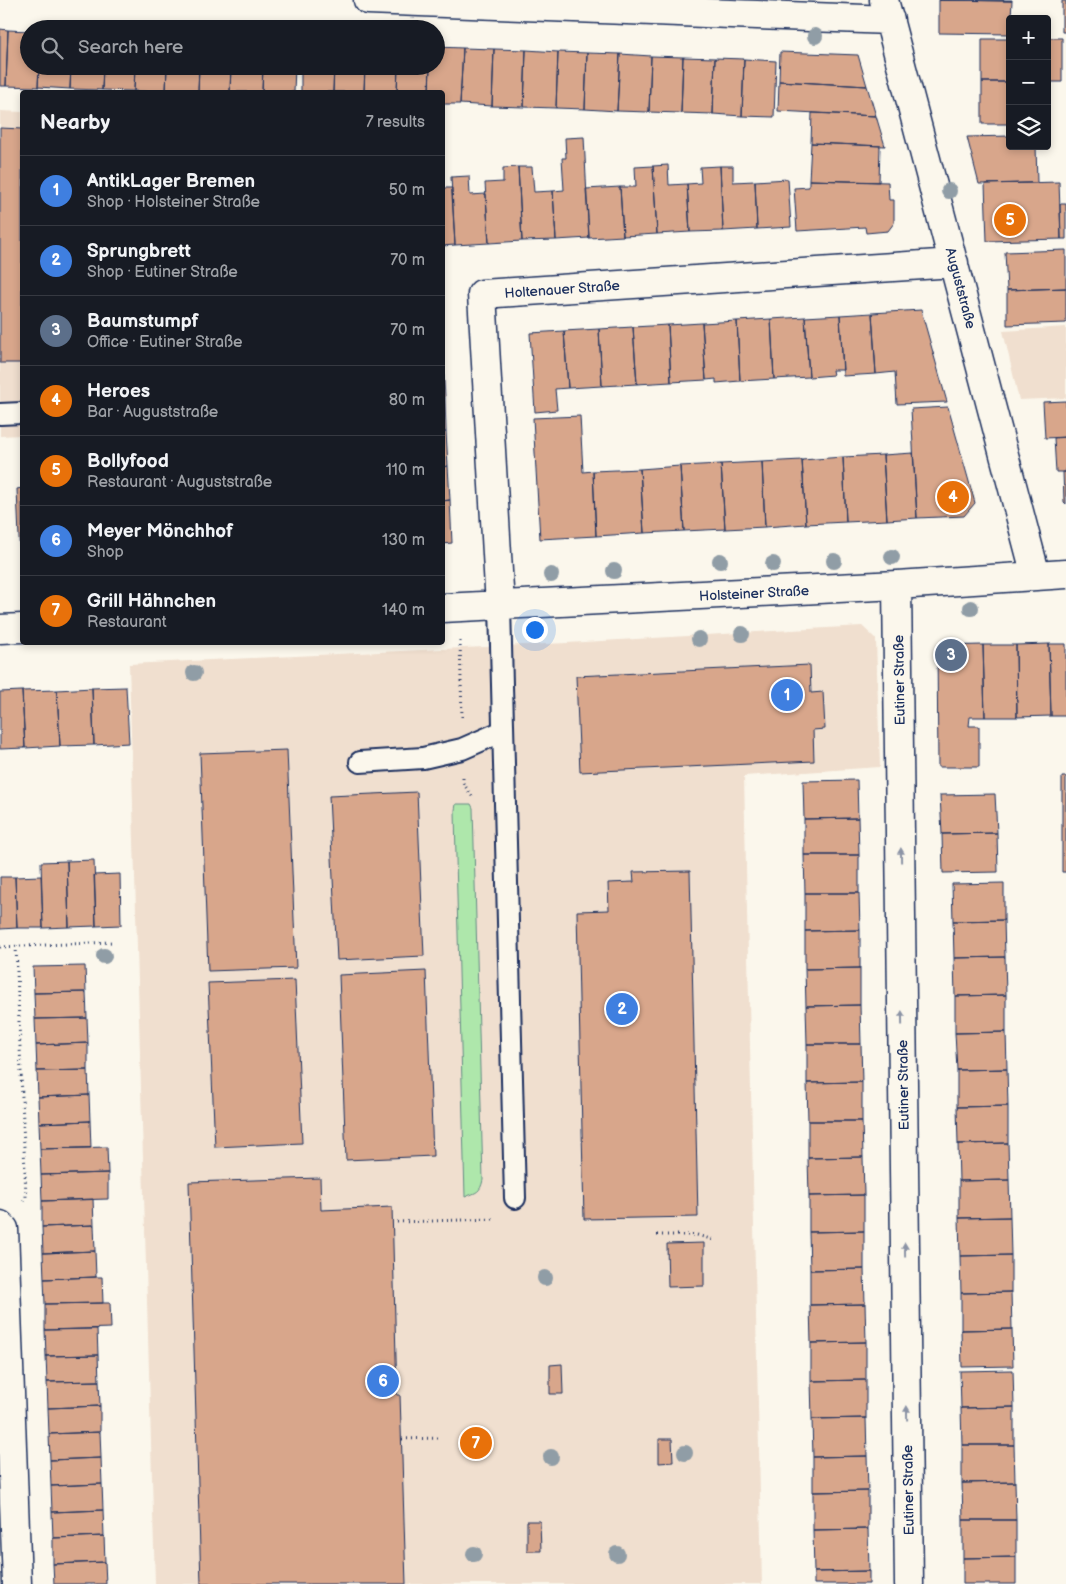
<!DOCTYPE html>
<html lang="en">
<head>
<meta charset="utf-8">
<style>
  :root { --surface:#171b24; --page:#242831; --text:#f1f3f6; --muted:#9ea1a6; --line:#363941; --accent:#ea580c }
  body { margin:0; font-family:"Balsamiq Sans",sans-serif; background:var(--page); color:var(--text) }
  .controls { position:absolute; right:15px; top:15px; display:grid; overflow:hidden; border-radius:5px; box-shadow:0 2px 8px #0003 }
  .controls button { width:45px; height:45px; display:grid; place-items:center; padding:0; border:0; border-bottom:1px solid var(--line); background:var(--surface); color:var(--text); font:25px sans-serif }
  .you { position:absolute; left:534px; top:629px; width:18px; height:18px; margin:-12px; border:4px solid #fff; border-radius:50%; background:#1a73e8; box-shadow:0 0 0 8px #1a73e833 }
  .badge { display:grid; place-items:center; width:32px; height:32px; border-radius:50%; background:var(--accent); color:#fff; font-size:16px; font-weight:700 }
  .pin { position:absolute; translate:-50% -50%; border:2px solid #fff; box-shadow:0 1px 5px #0006 }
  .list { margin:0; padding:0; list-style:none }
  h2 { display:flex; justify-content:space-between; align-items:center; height:65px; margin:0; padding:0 20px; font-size:21px }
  h2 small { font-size:16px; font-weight:400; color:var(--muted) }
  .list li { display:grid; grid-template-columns:32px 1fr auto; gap:15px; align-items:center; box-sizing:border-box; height:70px; padding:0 20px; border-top:1px solid var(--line) }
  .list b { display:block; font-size:19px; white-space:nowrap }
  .list p { margin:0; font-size:16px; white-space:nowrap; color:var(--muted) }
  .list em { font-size:16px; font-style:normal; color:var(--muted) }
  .icon { flex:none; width:28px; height:28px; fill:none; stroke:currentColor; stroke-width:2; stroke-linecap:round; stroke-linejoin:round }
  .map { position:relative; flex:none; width:1066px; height:1584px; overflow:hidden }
  .search { position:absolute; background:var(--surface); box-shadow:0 2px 8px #0003; left:20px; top:20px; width:425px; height:55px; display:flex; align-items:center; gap:12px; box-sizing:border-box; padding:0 18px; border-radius:28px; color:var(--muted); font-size:19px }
  .panel { position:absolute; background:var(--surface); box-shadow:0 2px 8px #0003; left:20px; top:90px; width:425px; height:555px; border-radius:5px }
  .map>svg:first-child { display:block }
</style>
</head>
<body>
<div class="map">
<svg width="1066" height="1584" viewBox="0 0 1066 1584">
  <rect width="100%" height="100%" fill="#fbf7ec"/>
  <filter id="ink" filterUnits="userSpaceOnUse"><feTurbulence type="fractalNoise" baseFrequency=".02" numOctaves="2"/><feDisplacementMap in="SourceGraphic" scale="10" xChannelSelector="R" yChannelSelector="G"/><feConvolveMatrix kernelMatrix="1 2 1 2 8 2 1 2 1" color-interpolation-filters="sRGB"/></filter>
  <g filter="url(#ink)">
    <!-- built -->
    <path fill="#f0dfcf" d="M0 111 22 112V435L0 436Z
      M1066 327V398L1019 400 1003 331Z
      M862 626 876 639 880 767 744 776 762 1584H155L129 664 567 643Z"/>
    <!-- green -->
    <path fill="#aee7ab" stroke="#648b84" d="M456 804H471L473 808 483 1180C480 1193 477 1192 465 1197L456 858 455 810Z"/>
    <!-- building -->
    <path fill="#d8a68b" stroke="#1b2f5e" d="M939 0 1012 1 1010 34 939 33Z
      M939 0H1012V1Z
      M1062 1H1066V32H1062Z
      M0 29 8 30 6 86H0Z
      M8 30 29 31V66H39L38 87 6 86Z
      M1047 38H1062V82H1047Z
      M982 39H1010V82H982Z
      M436 47 463 48 460 104H442V92H429L430 66H436Z
      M463 48 494 49 492 106 460 104Z
      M494 49 526 50 524 107 492 106Z
      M526 50 558 52 556 108 524 107Z
      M558 52 587 53 585 109 556 108Z
      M780 52 858 55 867 86 779 81Z
      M587 53 620 54 617 111 585 109Z
      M620 54 651 56 649 112 617 111Z
      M651 56 683 57 681 113 649 112Z
      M683 57 715 58 713 114 681 113Z
      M715 58 744 59 742 116 713 114Z
      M744 59 776 61 774 117 742 116Z
      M39 66H71L70 89 38 87Z
      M71 66H103L102 90 70 89Z
      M103 66H135L134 91 102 90Z
      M135 66H167L166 92 134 91Z
      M167 66H199L198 92H166Z
      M199 66H231L230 92H198Z
      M231 66H263L262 92H230Z
      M263 66H295L294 92H262Z
      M301 66H334L333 92H301Z
      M334 66H365L364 92H333Z
      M365 66H398L397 92H364Z
      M398 66H430L429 92H397Z
      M779 81 867 86 876 116 778 111Z
      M982 82H1010V124H982Z
      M812 113 876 116 885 146 811 143Z
      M0 128 22 129V363H0Z
      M1010 136V146H1036L1037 183 979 184 967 137Z
      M584 137 589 238 556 240 553 191 564 190 562 158H566L565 138Z
      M811 143 880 146 879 182 809 180Z
      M668 165 669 185 687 184 690 232 657 234 653 166Z
      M653 166 657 234 623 236 620 187H636L635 167Z
      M720 166H733V182L755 181 757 229 723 231Z
      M720 166 723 231 690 232 687 184 701 183 700 167Z
      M518 167H532L534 192 553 191 556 240 522 241Z
      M518 167 522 241 489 243 485 183 503 182V168Z
      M469 176 470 195 486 194 489 243 455 245 451 177Z
      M788 179 791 227 757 229 755 181Z
      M809 180 888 182 889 200H894V223L888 231 866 233 865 227 797 231 794 188 809 187Z
      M1059 182 1061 239 987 241 985 184Z
      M620 187 623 236 589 238 586 189Z
      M442 188H452L455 245 442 246Z
      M1060 204H1066V239H1061Z
      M1066 250V288L1007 290 1005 252Z
      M1066 288V323L1007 325V290Z
      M921 310 947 402 897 404 895 372 876 374 872 313Z
      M872 313 876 374 843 376 840 315Z
      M840 315 843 370H832L833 375 809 377 805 317Z
      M805 317 809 377 774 379 771 319Z
      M771 319 774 379 740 381 737 321Z
      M737 321 740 381 716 383V379L706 380 702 323Z
      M702 323 706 380 671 382 668 325Z
      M668 325 671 382 637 384 633 327Z
      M633 327 637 384 602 386 599 329Z
      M599 329 602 386 568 388 564 331Z
      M564 331 568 388 555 389 557 410 535 412 530 333Z
      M443 363 445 398H442V363Z
      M442 398H445L446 432H442Z
      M1066 401V437L1045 438 1043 402Z
      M948 407 975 503 964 516 917 518 911 409Z
      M580 416 583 472 593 471 596 536 540 539 533 418Z
      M442 432H446L448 466 442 467Z
      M1066 437V472H1056L1054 438Z
      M913 453 917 518 887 520 883 455Z
      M883 455 887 520 846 522 843 457Z
      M843 457 846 522 806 524 802 460Z
      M802 460 806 524 765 527 762 462Z
      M762 462 765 527 725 529 721 464Z
      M721 464 725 529 684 531 680 466Z
      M448 466 450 500 442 501V467Z
      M680 466 684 531 644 533 640 469Z
      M640 469 644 533 596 536 593 471Z
      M1063 472H1066V504L1064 502Z
      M22 488V561H20L17 489Z
      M450 500 452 543 442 544V501Z
      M1049 644H1066V716H1051Z
      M1049 644 1051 716 1017 717 1016 645Z
      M983 645 985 717H970L969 726H979V767H938L937 646Z
      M983 645H1016L1017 717H985Z
      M810 665 811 693 823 692 825 729 813 730 814 761 580 772 576 676Z
      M126 687 129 743 94 745 92 688Z
      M92 688 94 745 60 746 57 690Z
      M57 690 60 746 25 748 22 691Z
      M22 691 25 748 0 749V692Z
      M287 750 296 968 208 971 200 753Z
      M1062 777H1066V872H1062Z
      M857 780 858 818 804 819 803 781Z
      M417 792 424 956 337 960 329 796Z
      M995 794 997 833 942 834 940 795Z
      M858 818 859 855H804V819Z
      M997 833 998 872 943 873 942 834Z
      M804 855H859V893H805Z
      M94 860 96 926 69 927 67 861Z
      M67 861 69 927 43 928 41 862Z
      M690 871 698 1217 584 1219 577 911 609 910 608 883 634 882 633 872Z
      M120 874 121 925 96 926 94 875Z
      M41 876 43 928H17L15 877Z
      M0 877H15L17 928 0 929Z
      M1004 883V920L953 921 952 884Z
      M805 893H859L860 930 805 931Z
      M1004 920 1005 957 954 958 953 921Z
      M860 930V968L805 969V931Z
      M1005 957 1006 995 955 996 954 958Z
      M85 966 86 992 34 993 33 967Z
      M860 968V1005L806 1006 805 969Z
      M426 971 433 1156 346 1160 339 975Z
      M295 980 302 1143 215 1147 208 983Z
      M86 992 87 1018 35 1019 34 993Z
      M1006 995V1032L955 1033V996Z
      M860 1005 861 1044H807L806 1006Z
      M87 1018 88 1043 36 1045 35 1019Z
      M1006 1032 1007 1069 957 1070 955 1033Z
      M88 1043V1070L37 1071 36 1045Z
      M807 1044H861L862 1082 807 1083Z
      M1007 1069 1008 1106 957 1107V1070Z
      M88 1070 89 1095 38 1097 37 1071Z
      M862 1082V1121H808L807 1083Z
      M89 1095 90 1121 39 1123 38 1097Z
      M1008 1106V1143L958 1144 957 1107Z
      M90 1121 91 1148 40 1149 39 1123Z
      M808 1121H862L863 1157 808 1158Z
      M1008 1143 1009 1180 959 1181 958 1144Z
      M107 1147 108 1173 41 1175 40 1149Z
      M863 1157 864 1195 809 1196 808 1158Z
      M108 1173V1199L42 1201 41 1175Z
      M320 1178 321 1210 392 1207 397 1395H400L406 1584H201L189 1182Z
      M1009 1180 1010 1217 959 1218V1181Z
      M864 1195V1231L809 1232V1196Z
      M93 1199 94 1225 42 1227V1201Z
      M1010 1217 1011 1255 960 1256 959 1218Z
      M94 1225 95 1251 43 1253 42 1227Z
      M864 1231V1269L810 1270 809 1232Z
      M704 1243V1286L668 1287 667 1244Z
      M95 1251 96 1277 44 1279 43 1253Z
      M1011 1255V1292L961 1293 960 1256Z
      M864 1269 865 1304 810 1305V1270Z
      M96 1277H102L103 1303 45 1304 44 1279Z
      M1011 1292 1012 1329 961 1330V1293Z
      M103 1303H110L111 1328 45 1330V1304Z
      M865 1304 866 1342 811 1343 810 1305Z
      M97 1329 98 1355 46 1356 45 1330Z
      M1012 1329 1013 1366 962 1367 961 1330Z
      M866 1342V1380L811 1381V1343Z
      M98 1355 99 1381 47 1382 46 1356Z
      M562 1364 563 1394H550V1365Z
      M1013 1370 1014 1407 961 1408 960 1371Z
      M866 1380V1418L812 1419 811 1381Z
      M99 1381 100 1406 48 1408 47 1382Z
      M100 1406V1432L49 1434 48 1408Z
      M1014 1407V1445H962L961 1408Z
      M866 1418 867 1456 813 1457 812 1419Z
      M100 1432 101 1458 50 1460 49 1434Z
      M659 1439H672L673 1462 659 1463Z
      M962 1445H1014L1015 1482 962 1483Z
      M867 1456 868 1491 813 1492V1457Z
      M101 1458 102 1484 51 1486 50 1460Z
      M1015 1482 1016 1520H963L962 1483Z
      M102 1484 103 1510 52 1512 51 1486Z
      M868 1491V1529L813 1530V1492Z
      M103 1510 104 1536 53 1538 52 1512Z
      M963 1520H1016V1557L963 1558Z
      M527 1521H540L541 1551H527Z
      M868 1529 869 1571 814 1572 813 1530Z
      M104 1536 105 1562 53 1564V1538Z
      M1016 1557V1584H963V1558Z
      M105 1562 106 1584H54L53 1564Z
      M869 1571V1584H814V1572Z"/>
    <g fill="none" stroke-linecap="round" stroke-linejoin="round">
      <defs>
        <path id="lane" d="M0 414 22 413
          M500 606 515 1198
          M360 762 423 758 462 749 503 731"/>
        <path id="street" d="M368 0 890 20
          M884 0 1036 576
          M897 585 909 1584
          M500 606 482 294 954 263
          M442 608 897 585 1066 574
          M0 629 22 628
          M0 1225 4 1229 17 1584"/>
      </defs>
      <!-- lane casing -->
      <use href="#lane" stroke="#1b2f5e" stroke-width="24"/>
      <!-- street casing -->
      <use href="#street" stroke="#1b2f5e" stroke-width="31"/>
      <!-- path -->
      <path stroke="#1b2f5e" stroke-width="3" stroke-dasharray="1 4" stroke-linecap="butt" d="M460 641 462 717
        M463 778V783L474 799
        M16 946 26 1197 23 1201
        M0 947 113 942
        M397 1222 494 1219
        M657 1235H697L714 1240
        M402 1439 440 1438"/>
      <!-- lane -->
      <use href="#lane" stroke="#fbf7ec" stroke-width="20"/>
      <!-- street -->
      <use href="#street" stroke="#fbf7ec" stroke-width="28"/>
    </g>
    <!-- trees -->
    <g fill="#909da6">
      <circle cx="815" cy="36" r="8"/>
      <circle cx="949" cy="191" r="8"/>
      <circle cx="892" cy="557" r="8"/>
      <circle cx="720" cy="561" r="8"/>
      <circle cx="834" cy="561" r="8"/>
      <circle cx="773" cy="564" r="8"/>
      <circle cx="614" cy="571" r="8"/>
      <circle cx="551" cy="575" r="8"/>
      <circle cx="971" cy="608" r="8"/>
      <circle cx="742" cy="634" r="8"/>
      <circle cx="699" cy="639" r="8"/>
      <circle cx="194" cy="673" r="8"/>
      <circle cx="104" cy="956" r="8"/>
      <circle cx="545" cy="1278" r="8"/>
      <circle cx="685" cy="1453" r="8"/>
      <circle cx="551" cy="1457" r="8"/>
      <circle cx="474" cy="1554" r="8"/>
      <circle cx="617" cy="1554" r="8"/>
    </g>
    <!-- one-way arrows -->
    <defs><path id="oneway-solid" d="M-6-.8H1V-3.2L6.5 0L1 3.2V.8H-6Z" transform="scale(1.25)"/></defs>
    <g fill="#8b93a5">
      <use href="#oneway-solid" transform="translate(901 855) rotate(-91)"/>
      <use href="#oneway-solid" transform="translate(902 1018) rotate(-91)"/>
      <use href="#oneway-solid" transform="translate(905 1250) rotate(-91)"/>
      <use href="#oneway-solid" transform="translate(907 1413) rotate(-91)"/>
    </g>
  </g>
  <g text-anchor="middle" stroke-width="4" stroke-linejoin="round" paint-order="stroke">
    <!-- street labels -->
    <g font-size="14" fill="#1b2f5e" stroke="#fbf7ec">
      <text transform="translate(961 288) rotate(75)" y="5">Auguststraße</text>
      <text transform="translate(562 289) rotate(-4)" y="5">Holtenauer Straße</text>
      <text transform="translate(754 593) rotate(-3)" y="5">Holsteiner Straße</text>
      <text transform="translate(899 680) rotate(-91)" y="5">Eutiner Straße</text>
      <text transform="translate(903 1085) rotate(-91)" y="5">Eutiner Straße</text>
      <text transform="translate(908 1490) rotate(-91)" y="5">Eutiner Straße</text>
    </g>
  </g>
</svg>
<div class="controls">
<button>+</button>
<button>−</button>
<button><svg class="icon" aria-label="layers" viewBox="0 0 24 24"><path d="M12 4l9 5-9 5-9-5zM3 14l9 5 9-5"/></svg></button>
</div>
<div class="you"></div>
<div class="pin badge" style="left:787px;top:695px;background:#3f7fe0">1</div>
<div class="pin badge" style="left:622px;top:1009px;background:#3f7fe0">2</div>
<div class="pin badge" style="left:951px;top:655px;background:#5c6f8a">3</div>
<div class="pin badge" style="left:953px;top:497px;background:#e8710a">4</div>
<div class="pin badge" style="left:1010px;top:220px;background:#e8710a">5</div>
<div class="pin badge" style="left:383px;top:1381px;background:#3f7fe0">6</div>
<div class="pin badge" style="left:476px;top:1443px;background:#e8710a">7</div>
<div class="search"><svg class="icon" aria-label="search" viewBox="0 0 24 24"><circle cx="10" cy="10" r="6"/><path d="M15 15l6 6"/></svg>Search here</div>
<section class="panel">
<h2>Nearby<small>7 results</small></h2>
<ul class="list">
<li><span class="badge" style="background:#3f7fe0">1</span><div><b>AntikLager Bremen</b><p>Shop · Holsteiner Straße</p></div><em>50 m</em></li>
<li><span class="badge" style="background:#3f7fe0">2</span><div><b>Sprungbrett</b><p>Shop · Eutiner Straße</p></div><em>70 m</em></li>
<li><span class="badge" style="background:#5c6f8a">3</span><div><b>Baumstumpf</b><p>Office · Eutiner Straße</p></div><em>70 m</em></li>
<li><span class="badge" style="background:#e8710a">4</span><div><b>Heroes</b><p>Bar · Auguststraße</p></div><em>80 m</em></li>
<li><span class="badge" style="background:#e8710a">5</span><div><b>Bollyfood</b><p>Restaurant · Auguststraße</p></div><em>110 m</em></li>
<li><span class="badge" style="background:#3f7fe0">6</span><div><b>Meyer Mönchhof</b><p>Shop</p></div><em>130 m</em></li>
<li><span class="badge" style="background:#e8710a">7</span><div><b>Grill Hähnchen</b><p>Restaurant</p></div><em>140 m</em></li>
</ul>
</section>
</div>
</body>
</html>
